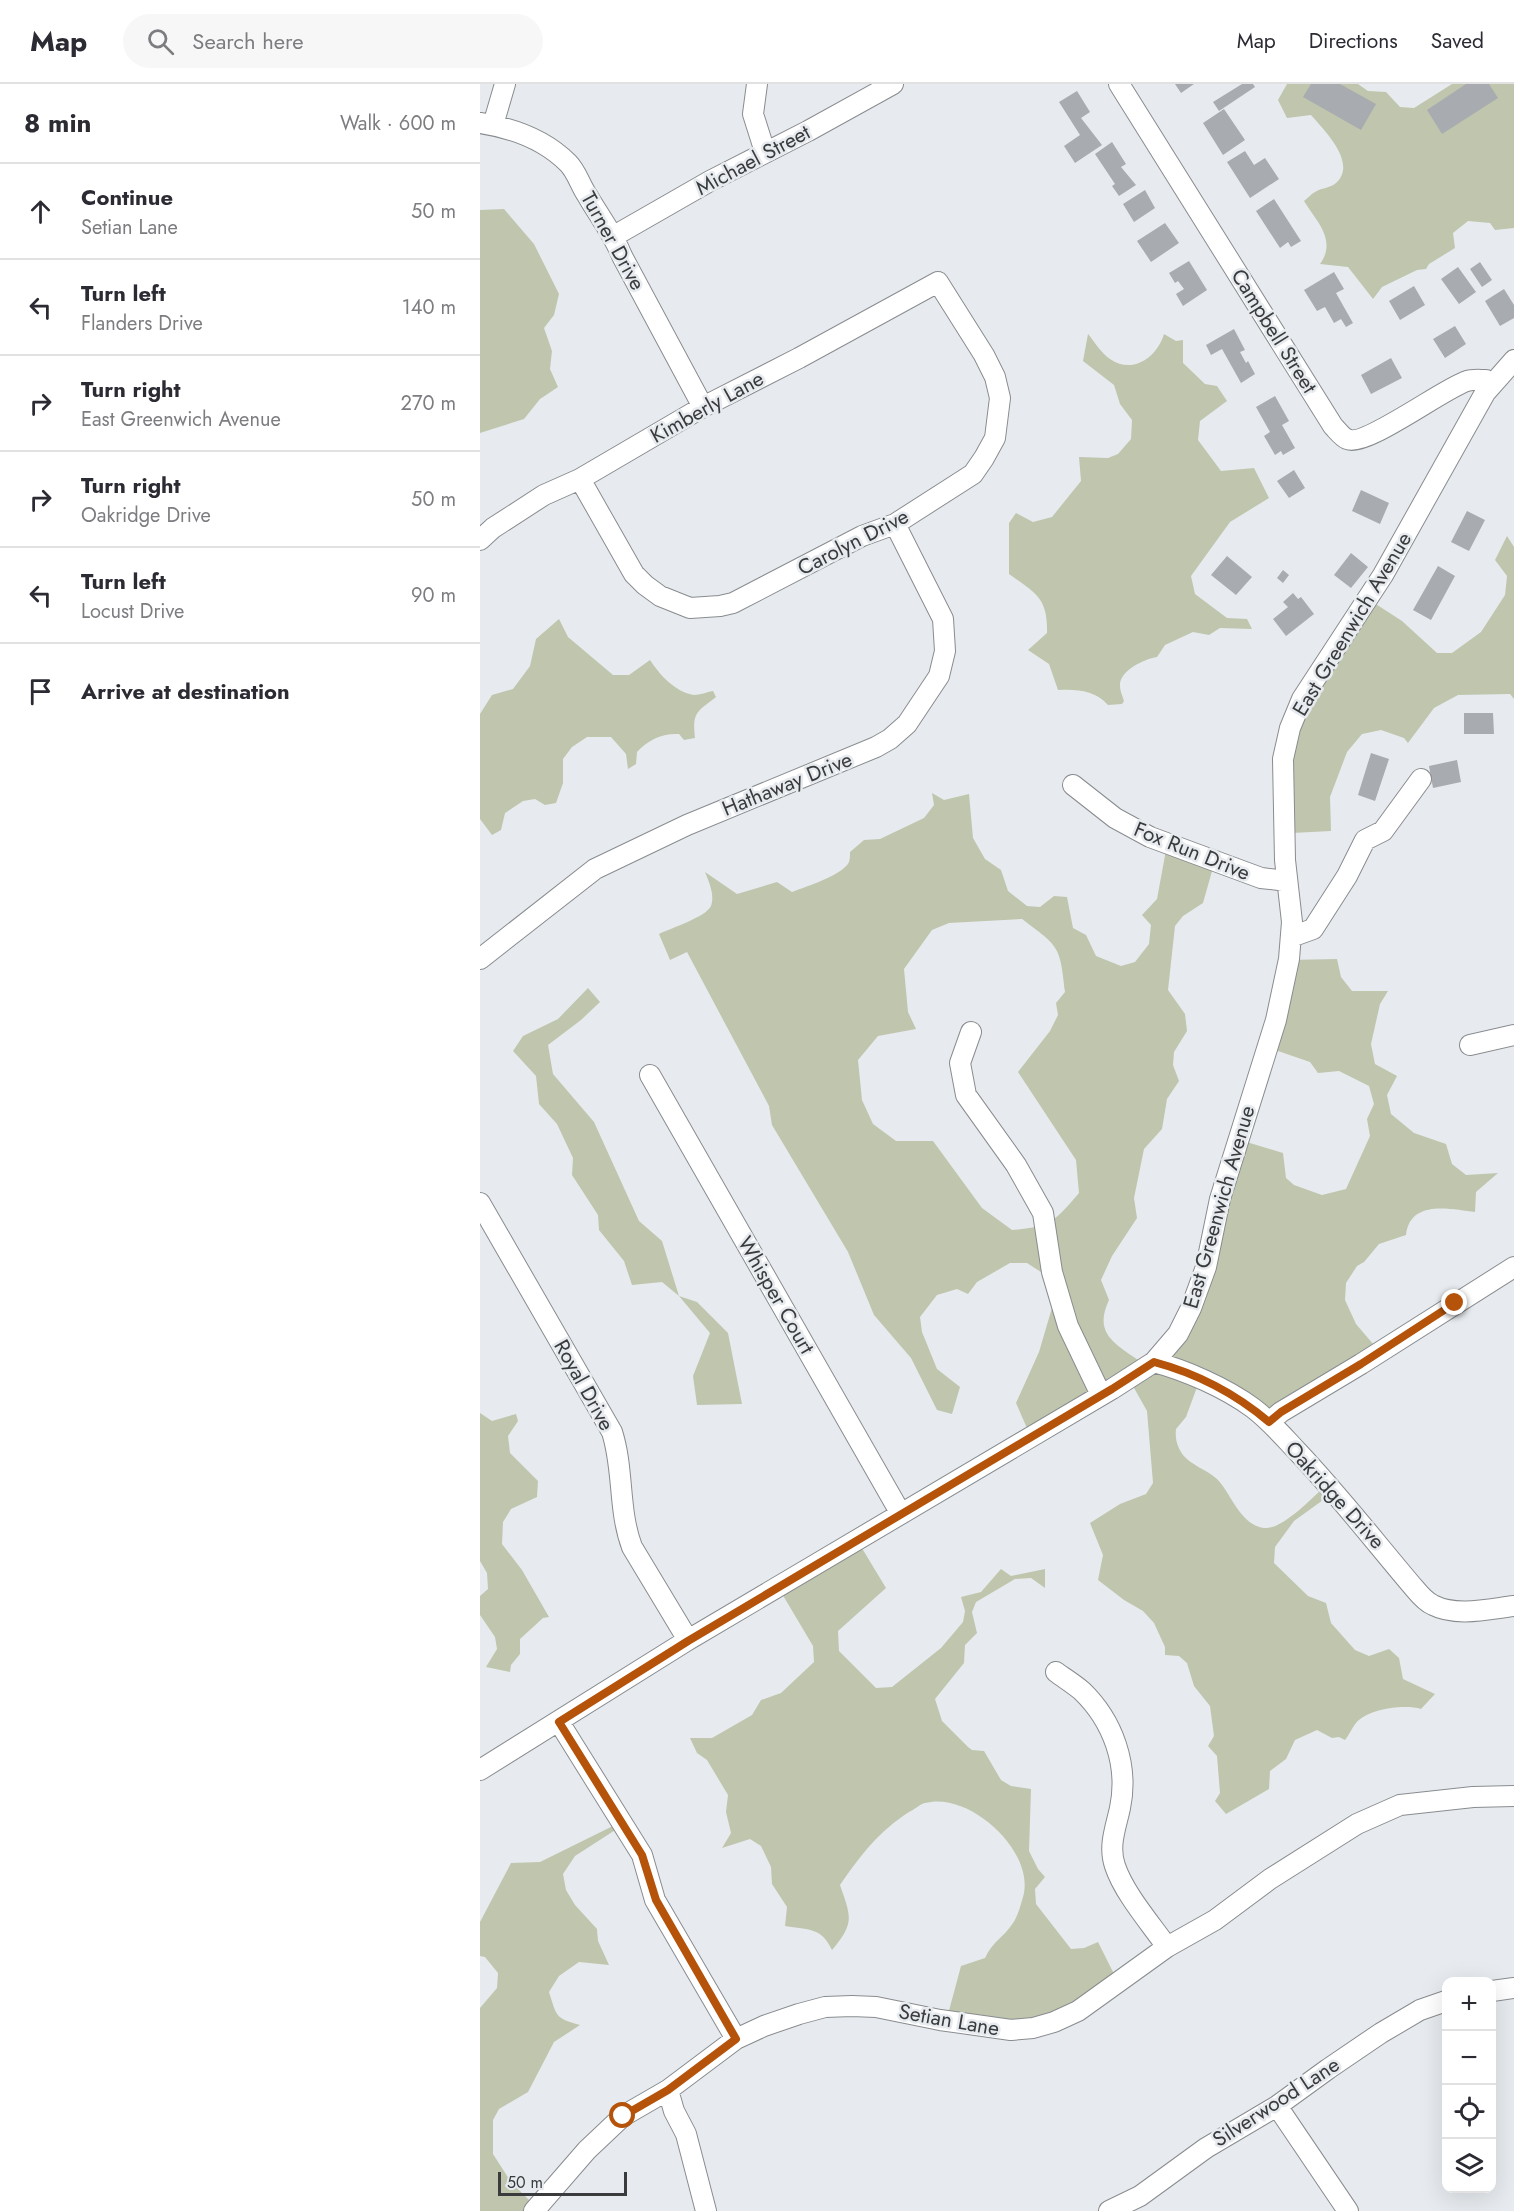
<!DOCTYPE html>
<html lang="en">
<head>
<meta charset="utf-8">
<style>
  :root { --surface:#fff; --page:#f7f7f7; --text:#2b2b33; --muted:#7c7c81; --line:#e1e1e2 }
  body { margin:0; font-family:Jost,sans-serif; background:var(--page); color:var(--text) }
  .controls { position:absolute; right:18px; bottom:18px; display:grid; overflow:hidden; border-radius:12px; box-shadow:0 6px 24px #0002 }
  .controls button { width:54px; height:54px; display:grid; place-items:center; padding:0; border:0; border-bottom:2px solid var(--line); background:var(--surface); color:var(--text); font:30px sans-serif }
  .scale { position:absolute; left:18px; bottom:15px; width:129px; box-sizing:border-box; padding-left:6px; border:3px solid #393b3c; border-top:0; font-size:16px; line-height:21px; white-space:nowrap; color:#393b3c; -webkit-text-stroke:4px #e7ebef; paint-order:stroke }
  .stop { position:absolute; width:18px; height:18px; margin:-14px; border:4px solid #b45309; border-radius:50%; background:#fff }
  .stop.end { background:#b45309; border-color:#fff; box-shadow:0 2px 6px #0008 }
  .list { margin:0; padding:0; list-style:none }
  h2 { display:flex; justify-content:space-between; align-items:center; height:78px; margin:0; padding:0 24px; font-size:26px }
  h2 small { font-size:20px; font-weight:400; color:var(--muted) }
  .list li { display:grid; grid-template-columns:39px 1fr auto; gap:18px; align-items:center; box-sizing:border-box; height:96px; padding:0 24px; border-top:2px solid var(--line) }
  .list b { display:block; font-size:22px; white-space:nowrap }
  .list p { margin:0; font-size:20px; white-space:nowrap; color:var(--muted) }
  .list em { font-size:20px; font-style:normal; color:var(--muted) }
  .icon { flex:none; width:33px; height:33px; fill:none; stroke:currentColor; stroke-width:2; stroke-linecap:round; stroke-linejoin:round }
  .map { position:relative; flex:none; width:1034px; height:2127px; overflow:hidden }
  header { display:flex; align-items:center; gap:36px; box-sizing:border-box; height:84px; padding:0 30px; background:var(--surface); border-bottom:2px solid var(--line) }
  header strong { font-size:28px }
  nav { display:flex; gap:33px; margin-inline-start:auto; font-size:21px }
  .search { width:420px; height:54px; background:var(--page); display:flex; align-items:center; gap:15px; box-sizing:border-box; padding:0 21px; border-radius:33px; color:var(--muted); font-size:22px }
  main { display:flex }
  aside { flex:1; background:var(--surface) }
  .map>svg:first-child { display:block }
</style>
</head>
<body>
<header>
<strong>Map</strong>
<div class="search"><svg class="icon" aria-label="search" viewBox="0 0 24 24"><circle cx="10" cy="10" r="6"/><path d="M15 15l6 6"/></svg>Search here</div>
<nav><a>Map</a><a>Directions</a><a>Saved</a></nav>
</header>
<main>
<aside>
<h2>8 min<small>Walk · 600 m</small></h2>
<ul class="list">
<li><svg class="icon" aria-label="ahead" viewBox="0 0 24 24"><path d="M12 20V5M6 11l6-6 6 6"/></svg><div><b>Continue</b><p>Setian Lane</p></div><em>50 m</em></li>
<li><svg class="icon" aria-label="left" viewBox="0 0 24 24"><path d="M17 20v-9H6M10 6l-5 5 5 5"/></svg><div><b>Turn left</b><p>Flanders Drive</p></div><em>140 m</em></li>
<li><svg class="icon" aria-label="right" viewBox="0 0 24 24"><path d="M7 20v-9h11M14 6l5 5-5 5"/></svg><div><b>Turn right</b><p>East Greenwich Avenue</p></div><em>270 m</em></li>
<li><svg class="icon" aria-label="right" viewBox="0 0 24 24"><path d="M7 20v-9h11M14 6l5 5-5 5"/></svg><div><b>Turn right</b><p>Oakridge Drive</p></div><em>50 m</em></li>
<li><svg class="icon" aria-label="left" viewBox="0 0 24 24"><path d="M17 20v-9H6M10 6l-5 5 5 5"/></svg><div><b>Turn left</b><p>Locust Drive</p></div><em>90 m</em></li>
<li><svg class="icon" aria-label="arrive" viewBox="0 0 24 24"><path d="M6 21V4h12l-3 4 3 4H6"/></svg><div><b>Arrive at destination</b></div></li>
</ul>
</aside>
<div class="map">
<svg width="1034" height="2127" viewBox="0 0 1034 2127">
  <rect width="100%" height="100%" fill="#e7ebef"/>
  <!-- green -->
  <path fill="#bfc6ad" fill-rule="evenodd" d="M807 0H878L888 7 906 8 920 23 934 24 972 0H1034V144L1015 146 1010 139 988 137 973 149 975 164 949 180 946 185 937 186 902 203 893 215 868 183 840 180C857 156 837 138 824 117 828 114 831 110 835 108 841 104 850 104 856 99 878 79 844 46 831 31L807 34 798 16Z
    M24 125 54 160 79 210 74 231 64 244 72 267 70 285 78 303 60 315 44 335 0 349V126Z
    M608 250C614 257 621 269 630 275 653 291 677 273 684 250L696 257 703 256V279L725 300 737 302 747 317 720 337 718 356 741 387 774 384 789 414 750 438 711 492 715 510 747 534 767 535 772 545 740 544 729 551 713 548 685 561 677 573C664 575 639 587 640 602 640 607 643 613 644 617L642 620 628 621C615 606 596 605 578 606L569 580 548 566 567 549C568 513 555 509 529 490V439L536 429 553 438 572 433 601 397 599 373 628 374 638 370 651 355 652 336 640 320 634 301 603 277Z
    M1027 452 1034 463V615L1030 610 978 611 954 624 928 659 924 654 901 646 882 650 867 668 850 713 851 747 812 749 810 643 888 515 922 537 957 569H972L1001 548 1025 511 1027 492 1015 476Z
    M79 535 88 553 133 591H149L170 576C180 591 195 608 214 611 220 611 227 608 233 607L236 613C217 628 212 628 215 654L204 656 199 650C182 649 168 656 157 668L156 680 148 685 146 670 131 653H107L92 663 83 675V699L76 719 65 721 55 715 43 717 25 729 21 746 12 751 0 735V630L12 611 33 605 50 582 56 555Z
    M452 709 464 716 489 710 493 754 505 775 521 786 528 807 547 822 560 823 574 812 587 813 593 844 606 851 616 872 641 882 655 878 669 860 671 841 662 831 677 815 686 766 734 780 723 819 703 832 695 842 688 906 705 930 707 947 694 968 693 981 699 997 687 1015 682 1045 664 1065 654 1114 657 1134 632 1172 621 1196 629 1216C612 1252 638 1261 665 1281L700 1248 760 1056 803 1069 806 1094 814 1101 842 1111 866 1105 890 1052 887 1035 894 1020 889 1002 859 987 838 989 830 978 789 964 807 876 857 875 861 893 872 907H908L900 920 891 960 895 980 917 992 907 1011 911 1030 934 1049 966 1060 972 1080 986 1091 1018 1089 996 1108 995 1128C971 1125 930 1115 926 1151L899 1160 884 1178 877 1182 866 1199 865 1216 876 1240 899 1267 793 1335 720 1295 706 1333 696 1345C695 1355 697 1362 703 1371 711 1381 727 1386 737 1395 751 1409 760 1441 784 1444 802 1446 831 1415 844 1403L850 1411 814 1437 795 1463 794 1479 828 1512 846 1519 851 1539 875 1566 889 1572 909 1565 919 1574 923 1595 955 1610 941 1625C924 1620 888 1625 876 1639 872 1644 869 1651 865 1656L859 1653 852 1654 837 1646 815 1656 806 1675 790 1687 789 1705 746 1730 735 1717 740 1709 737 1672 728 1662 734 1652 730 1622 714 1602 707 1579 699 1572 685 1571V1563L674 1539 663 1527 644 1516 618 1496 623 1471 610 1439 640 1420 666 1410 673 1399 667 1327 649 1295 550 1351 536 1319 559 1268 574 1217 567 1192 547 1179H530L497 1198 488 1210 477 1205 457 1211 440 1233 442 1248 457 1285 480 1303 472 1330 457 1326 431 1274 394 1231 368 1168 292 1041 289 1022 207 868 190 876 179 850C191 844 226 833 231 822 235 811 229 798 225 788L257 810 297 798 312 808C325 803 363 791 369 778 370 775 370 771 370 768L384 756 400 755 444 734 454 721ZM542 835C579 863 580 861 585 908L576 919 578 931 570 947 538 988 596 1076 599 1109C574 1138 571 1143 532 1146L502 1124 453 1057H416L393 1040 382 1016 378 976 398 952 436 945 428 928 424 885 452 846 469 839Z
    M108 904 120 918 101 936 68 961 73 990 114 1038 159 1137 182 1157 199 1212 217 1218 248 1249 262 1320 217 1321 213 1292 230 1249 199 1212 182 1198 152 1201 144 1177 119 1146 118 1131 92 1091 93 1074 77 1040 59 1020 56 992 33 967 43 952 78 935Z
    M0 1329 12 1337 36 1330 38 1337 28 1352 30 1369 58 1397 57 1413 31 1425 23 1438 22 1460 42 1486 69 1533 63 1534 40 1555V1570L31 1581 30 1588 6 1583 17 1565 15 1553 0 1531V1512L8 1505 7 1489 0 1477Z
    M377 1456 406 1504 358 1547 359 1567 396 1604 412 1603 461 1564 483 1538 485 1527 481 1513 501 1508 521 1485 531 1492 565 1485V1504L551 1494 535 1495 496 1518 492 1528 497 1549 485 1561 484 1579 455 1615 462 1637 488 1663 492 1666 504 1667 521 1696 531 1702 551 1705 549 1767 558 1785 565 1793 555 1805 556 1820 591 1865 604 1864 618 1858 638 1898 556 1942 467 1934 481 1882 505 1874C512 1858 524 1853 533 1839 538 1832 542 1817 544 1809 552 1764 488 1707 445 1719 440 1720 434 1726 429 1728 398 1748 381 1771 360 1801 371 1833 375 1839 352 1866 341 1843 329 1846 305 1842L307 1823 292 1800 291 1783 281 1762 270 1755 242 1764 251 1749 246 1728 248 1711 227 1676 217 1669 210 1654H232L272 1631 281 1616 301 1609 334 1578 333 1562 298 1503Z
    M143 1737V1741L95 1772 83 1790 86 1806 95 1821 117 1845 118 1857 129 1881 99 1878 79 1892 69 1908C77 1933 75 1934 100 1941L74 1958 48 2008 19 2025 13 2036V2070L31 2098 56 2123 53 2127H0V1924L17 1904 18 1889 5 1873 0 1872V1838L31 1779 60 1778Z"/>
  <!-- building -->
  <path fill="#a8abaf" d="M695 0H714L701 9Z
    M762 0H773L775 3 739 27 733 18Z
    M831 0H860L896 20 881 46 823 13Z
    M986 0H1009L1018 14 962 50 947 26Z
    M597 7 610 28 601 34 622 61 595 79 584 62 600 51 579 18Z
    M744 25 765 56 743 71 723 39Z
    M632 58 646 80 641 83 656 101 639 112 632 102 635 100 615 70Z
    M765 67 774 81 785 74 799 95 770 114 747 78Z
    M665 106 675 124 654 138 643 120Z
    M794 115 821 157 811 163 808 158 800 164 776 127Z
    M685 139 699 159 671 178 657 157Z
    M709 177 727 206 703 222 696 210 704 205 698 197 695 199 689 189Z
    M1000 178 1012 196 1002 203 990 185Z
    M978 183 996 208 979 220 961 195Z
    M854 188 864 205 856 209 873 239 866 243 861 235 854 239 845 223 837 227 824 206Z
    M934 202 945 221 920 236 909 217Z
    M1024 205 1034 221V234L1020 242 1005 217Z
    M975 242 986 260 965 274 953 255Z
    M754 245 765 266 760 268 766 279 768 277 775 290 761 299 742 265 731 271 726 261Z
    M911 274 922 294 891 310 881 291Z
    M795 312 809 337 802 341 815 364 803 371 801 367 795 371 784 352 790 348 776 323Z
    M814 386 825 404 809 414 797 397Z
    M881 406 909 419 900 440 872 427Z
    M987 427 1005 436 989 467 971 458Z
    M871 469 888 483 871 504 854 491Z
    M747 472 772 493 756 511 731 491Z
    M958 482 975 492 951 536 933 526Z
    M803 486 809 491 803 499 797 494Z
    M813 509 818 515 821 513 834 530 806 552 793 535 808 523 803 518Z
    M984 629H1013L1014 650H984Z
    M891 669 909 675 895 717 878 711Z
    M977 676 981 698 953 704 949 682Z"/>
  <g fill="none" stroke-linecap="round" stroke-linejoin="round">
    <defs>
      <path id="minor" d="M277 0 273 30 285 68
        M639 0 853 342C857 346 862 353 867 355 885 364 964 304 987 297 993 295 1000 296 1006 296L1011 300
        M0 39C33 44 64 55 88 79 97 88 100 101 107 111 119 132 133 149 142 172L223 323
        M13 41 25 0
        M134 152 230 97 328 47 413 0
        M0 456 13 444 64 411 100 395 223 323 319 274 458 198 504 271 515 293 520 314 515 354 504 374 493 390 415 440 382 452 253 519 240 522 210 524 180 512 165 501 154 490 100 395
        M593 701 635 734 670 753 781 794 807 797
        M811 853 833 845 867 792 885 756 903 747 941 695
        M0 875 115 785 207 741 396 663 410 655 427 640 459 592 465 567 463 535 415 440
        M491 948 480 979 486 1011 536 1081 563 1129 572 1188 588 1242 621 1311
        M990 961 1034 951
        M170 991 421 1430
        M0 1119 132 1348C144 1385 138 1426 152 1463L208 1556
        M674 1278C705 1286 746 1304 773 1324 789 1336 802 1351 816 1366 858 1410 895 1458 935 1505 940 1511 946 1518 953 1521 976 1533 1009 1525 1034 1522
        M789 1338 801 1328 881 1280 1034 1183
        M576 1588C584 1594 594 1600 602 1607 633 1637 649 1681 640 1724 636 1743 628 1762 635 1782 644 1809 670 1839 687 1863
        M79 1638 162 1771 175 1816 256 1955
        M0 1686 208 1556 632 1305 674 1278 698 1250 711 1224 726 1183 740 1115 796 936 809 875 812 838 805 776 803 675 810 644 822 615 903 491 1005 309 1034 276
        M1012 1907 1034 1904
        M188 2006 194 2027 206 2050 226 2127
        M797 2022 868 2127
        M54 2127 107 2066 143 2032 188 2006 256 1955 284 1942 319 1930 345 1923 372 1922 396 1923 460 1936 531 1946 553 1944 574 1938 598 1927 687 1863 735 1836 790 1795 877 1740 920 1721 993 1713 1034 1712
        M629 2127 660 2112 726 2064 797 2022 848 1985 901 1949 940 1926 966 1917"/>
    </defs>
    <!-- minor casing -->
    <use href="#minor" stroke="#898c8f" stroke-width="22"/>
    <!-- minor -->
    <use href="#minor" stroke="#fff" stroke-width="20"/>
  </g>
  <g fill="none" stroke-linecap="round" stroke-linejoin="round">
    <!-- route -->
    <path stroke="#b45309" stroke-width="8" d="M143 2032 188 2006 256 1955 176 1816 162 1771 79 1638 208 1557 632 1305 674 1278C715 1289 756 1310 789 1338L801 1328 881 1280 975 1219"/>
  </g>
  <g text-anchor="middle" stroke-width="5" stroke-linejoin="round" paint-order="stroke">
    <!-- street labels -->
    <g font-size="21" fill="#393b3c" stroke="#e7ebef">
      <text transform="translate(273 76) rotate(-28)" y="7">Michael Street</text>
      <text transform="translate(133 157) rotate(61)" y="7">Turner Drive</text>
      <text transform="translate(794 247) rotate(58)" y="7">Campbell Street</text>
      <text transform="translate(227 323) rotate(-29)" y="7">Kimberly Lane</text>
      <text transform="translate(373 458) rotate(-27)" y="7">Carolyn Drive</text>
      <text transform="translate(872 540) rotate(-59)" y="7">East Greenwich Avenue</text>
      <text transform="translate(307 700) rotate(-22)" y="7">Hathaway Drive</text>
      <text transform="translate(712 767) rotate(22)" y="7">Fox Run Drive</text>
      <text transform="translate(739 1123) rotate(-74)" y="7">East Greenwich Avenue</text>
      <text transform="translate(296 1211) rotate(60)" y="7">Whisper Court</text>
      <text transform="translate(104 1301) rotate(61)" y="7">Royal Drive</text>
      <text transform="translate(855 1411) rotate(48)" y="7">Oakridge Drive</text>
      <text transform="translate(469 1936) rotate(10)" y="7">Setian Lane</text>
      <text transform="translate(796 2018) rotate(-33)" y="7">Silverwood Lane</text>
    </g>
  </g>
</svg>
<div class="controls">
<button>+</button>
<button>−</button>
<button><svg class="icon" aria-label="locate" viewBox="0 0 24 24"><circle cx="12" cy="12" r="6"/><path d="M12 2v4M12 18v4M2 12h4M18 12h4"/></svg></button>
<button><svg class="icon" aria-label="layers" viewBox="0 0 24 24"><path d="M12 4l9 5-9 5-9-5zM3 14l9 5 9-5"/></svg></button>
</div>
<div class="scale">50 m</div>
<div class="stop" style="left:143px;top:2032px"></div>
<div class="stop end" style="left:975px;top:1219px"></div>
</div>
</main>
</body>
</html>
